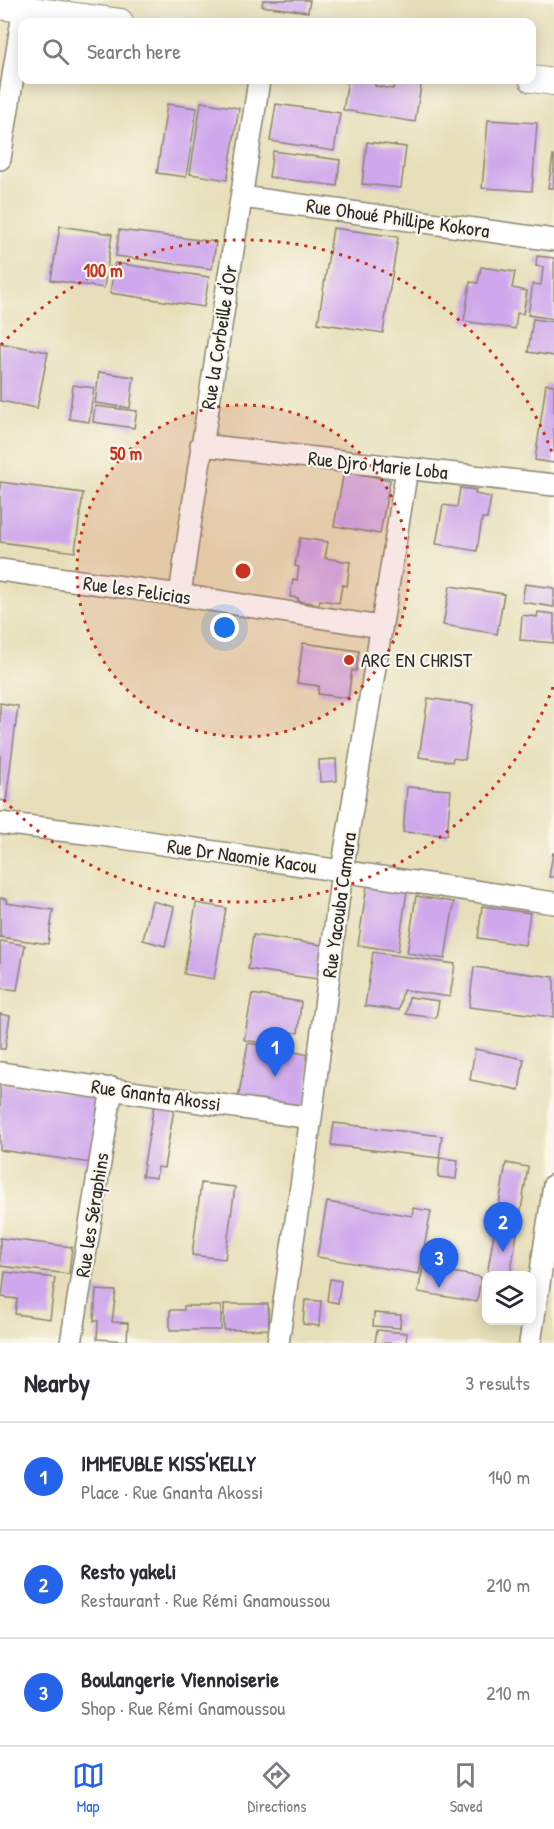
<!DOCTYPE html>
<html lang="en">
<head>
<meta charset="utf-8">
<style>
  :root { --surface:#fff; --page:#f7f7f7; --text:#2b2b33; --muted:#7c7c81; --line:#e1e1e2; --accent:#2563eb }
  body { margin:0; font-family:"Patrick Hand",sans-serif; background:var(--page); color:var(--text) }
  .controls { position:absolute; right:18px; bottom:18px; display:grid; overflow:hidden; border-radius:12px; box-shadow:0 3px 15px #0003 }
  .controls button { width:54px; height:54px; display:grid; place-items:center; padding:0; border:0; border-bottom:2px solid var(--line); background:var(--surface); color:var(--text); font:30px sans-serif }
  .you { position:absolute; left:225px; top:628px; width:21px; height:21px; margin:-15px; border:4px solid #fff; border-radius:50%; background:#1a73e8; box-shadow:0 0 0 9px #1a73e833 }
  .badge { display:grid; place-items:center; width:39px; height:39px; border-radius:50%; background:var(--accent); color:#fff; font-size:20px; font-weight:700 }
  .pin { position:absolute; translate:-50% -50px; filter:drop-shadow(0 2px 3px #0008) }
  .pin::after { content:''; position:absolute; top:32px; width:21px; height:18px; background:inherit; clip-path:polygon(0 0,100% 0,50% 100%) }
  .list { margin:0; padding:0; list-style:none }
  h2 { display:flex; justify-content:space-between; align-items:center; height:78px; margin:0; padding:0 24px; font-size:26px }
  h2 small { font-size:20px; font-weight:400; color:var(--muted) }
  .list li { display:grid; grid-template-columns:39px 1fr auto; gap:18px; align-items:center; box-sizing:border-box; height:108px; padding:0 24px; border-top:2px solid var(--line) }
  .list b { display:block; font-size:22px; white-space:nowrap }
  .list p { margin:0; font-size:20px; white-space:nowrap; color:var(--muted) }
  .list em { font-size:20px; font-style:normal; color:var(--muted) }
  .icon { flex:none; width:33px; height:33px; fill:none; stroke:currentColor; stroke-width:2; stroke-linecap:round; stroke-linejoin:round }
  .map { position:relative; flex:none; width:554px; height:1343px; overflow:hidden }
  .search { position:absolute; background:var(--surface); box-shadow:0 3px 15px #0003; left:18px; right:18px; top:18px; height:66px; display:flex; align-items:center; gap:15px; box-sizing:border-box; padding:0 21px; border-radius:12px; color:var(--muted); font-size:22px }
  .sheet { height:402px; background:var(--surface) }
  nav { display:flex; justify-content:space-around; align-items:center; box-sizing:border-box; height:84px; border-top:2px solid var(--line); background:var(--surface); font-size:16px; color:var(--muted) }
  nav a { display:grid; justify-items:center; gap:3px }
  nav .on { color:var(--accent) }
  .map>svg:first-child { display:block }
</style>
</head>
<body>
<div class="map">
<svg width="554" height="1343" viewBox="0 0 554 1343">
  <rect width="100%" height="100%" fill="#fbf7ec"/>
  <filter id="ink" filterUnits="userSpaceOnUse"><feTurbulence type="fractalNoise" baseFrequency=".0167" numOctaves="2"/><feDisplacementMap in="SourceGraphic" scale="12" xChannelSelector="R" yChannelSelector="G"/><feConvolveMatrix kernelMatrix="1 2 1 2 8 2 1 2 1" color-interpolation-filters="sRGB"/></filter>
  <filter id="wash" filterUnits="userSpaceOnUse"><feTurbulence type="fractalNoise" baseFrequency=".008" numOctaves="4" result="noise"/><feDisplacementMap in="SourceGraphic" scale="24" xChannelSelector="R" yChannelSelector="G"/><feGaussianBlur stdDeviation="1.35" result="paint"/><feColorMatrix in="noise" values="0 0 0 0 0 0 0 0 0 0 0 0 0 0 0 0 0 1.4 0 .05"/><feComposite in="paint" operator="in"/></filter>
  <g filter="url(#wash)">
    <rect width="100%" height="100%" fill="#e7dfb9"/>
    <g id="blocks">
      <!-- building -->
      <path fill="#cfa7ec" d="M263 0H310L308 12 262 6Z
        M348 80H376L375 86 393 89 395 80H422L415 122 343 110Z
        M201 102 239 108 227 180 190 174Z
        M167 104 197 108 186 177 157 173Z
        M276 104 340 113 334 151 270 141Z
        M488 120 537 123 532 191 482 188Z
        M367 142 406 147 401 188 362 184Z
        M273 151 340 160 337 186 269 177Z
        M553 156H554V188H548Z
        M60 226 112 234 104 288 51 280Z
        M333 228 398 237 383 333 318 323Z
        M119 230 216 242 212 269 116 256Z
        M537 256 554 258V319L528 315 533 284 541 285 543 267 536 266Z
        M115 263 209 277 204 307 110 293Z
        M481 267 515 272 512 288 527 291 523 314 517 313 515 329 464 321 470 282 478 283Z
        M533 319 554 322V356L528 352Z
        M0 343 48 352 37 408 0 401Z
        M99 372 134 377 130 408 95 403Z
        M546 384 554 385V463L535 460Z
        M73 385 94 388 89 422 69 419Z
        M95 406 137 411 134 428 93 422Z
        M344 471 390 480 380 534 334 526Z
        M0 482 83 493 75 552 0 542Z
        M460 488 476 490 475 494 491 497 487 519 482 518 477 551 436 544 443 505 457 507Z
        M300 538 328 542 325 558 350 562 347 586 342 585 339 603 320 600 319 604 298 601V598L290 597 293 580H297L299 567 295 566Z
        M525 584 554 588V607L522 602Z
        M450 586 504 594 497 634 443 625Z
        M538 612 554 614V643L520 640 522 615 537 617Z
        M303 643 359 651 356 671 352 670 348 698 318 694 319 686 297 683Z
        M428 698 473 705 465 760 453 758 452 762 419 757Z
        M0 703 18 706 6 801 0 800Z
        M336 759 337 781 320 782 319 760Z
        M407 787 451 790 447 835 403 832Z
        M553 853H554V877H549Z
        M367 886 407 891 398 951 358 945Z
        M416 896 454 902 445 959 407 953Z
        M0 898 7 899 6 903 53 910 48 944 0 937Z
        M152 901 174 907 165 946 143 940Z
        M196 903 226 908 214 979 184 974Z
        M482 906 530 913 525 945 478 938Z
        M253 935 322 945 317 979 248 969Z
        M0 941 25 945 17 990 0 988Z
        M373 952 455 964 450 997 403 990 399 1010 365 1006Z
        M474 967 554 977V1017L469 1007Z
        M252 994 301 1002 298 1033 283 1031 281 1046 244 1040Z
        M409 997 439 1001 436 1018 406 1014Z
        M0 1014 10 1016 5 1049H0Z
        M248 1043 310 1055 306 1110 238 1099Z
        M475 1049 524 1059 519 1090 470 1080Z
        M0 1083 101 1097 91 1163 0 1150Z
        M154 1105 174 1109 164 1168 158 1167 156 1178 142 1176Z
        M334 1123 442 1136 439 1158 331 1145Z
        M440 1158 458 1160 456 1179 438 1177Z
        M506 1163 528 1167 510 1276H493L487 1275Z
        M201 1183 235 1187 225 1259 192 1255Z
        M327 1202 412 1216 413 1208 431 1211 419 1274 317 1257Z
        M0 1238 72 1247 69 1274 0 1266Z
        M423 1267 481 1277 477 1302 418 1292Z
        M5 1272 55 1278 50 1319 15 1314 17 1299 2 1297Z
        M330 1279 341 1281 338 1303 327 1301Z
        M96 1290 116 1291 112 1322 128 1323 127 1341 97 1339 98 1321H94Z
        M305 1300 321 1301 319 1326 303 1324Z
        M224 1304H268L269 1329 224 1330Z
        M184 1306H221V1330H170V1310H184Z
        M374 1313 401 1315 400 1328 373 1326Z
        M377 1330 407 1333 406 1343H375Z"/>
    </g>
  </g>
  <g filter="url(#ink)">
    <use href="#blocks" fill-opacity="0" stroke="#898572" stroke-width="1.5"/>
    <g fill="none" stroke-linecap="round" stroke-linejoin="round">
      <defs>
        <path id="minor" d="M0 159 25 0
          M242 197 554 240
          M201 445 554 485
          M0 570 180 595 380 627
          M180 595C204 423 234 252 259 80
          M0 823 102 835 554 903
          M0 1073 311 1118
          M71 1343 112 1088
          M278 1343 311 1118 342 871 407 469
          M530 1343 554 1185"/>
        <path id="tertiary" d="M0 6 120 22
          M532 79 554 82"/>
      </defs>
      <!-- minor casing -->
      <use href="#minor" stroke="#898572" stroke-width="24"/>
      <!-- tertiary casing -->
      <use href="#tertiary" stroke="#898572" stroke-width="28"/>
      <!-- minor -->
      <use href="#minor" stroke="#fff" stroke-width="21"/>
      <!-- tertiary -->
      <use href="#tertiary" stroke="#fff" stroke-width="26"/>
    </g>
  </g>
  <!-- distance rings -->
  <circle cx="243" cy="571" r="166" fill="#c8321e" fill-opacity=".12"/>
  <g fill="none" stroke="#c8321e" stroke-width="3" stroke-dasharray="3 6">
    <circle cx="243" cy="571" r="166"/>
    <path d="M553 687A331 331 0 0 1 1 797M1 345A331 331 0 0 1 553 455"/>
  </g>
  <!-- markers -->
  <circle fill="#c8321e" stroke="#fbf7ec" stroke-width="2" cx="349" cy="660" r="6"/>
  <g text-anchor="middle" stroke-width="4.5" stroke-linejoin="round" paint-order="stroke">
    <!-- street labels -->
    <g font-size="20" fill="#2b2b2b" stroke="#fbf7ec">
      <text transform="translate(398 218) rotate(8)" y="7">Rue Ohoué Phillipe Kokora</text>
      <text transform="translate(219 337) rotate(-81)" y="7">Rue la Corbeille d'Or</text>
      <text transform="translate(378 465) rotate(6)" y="7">Rue Djro Marie Loba</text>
      <text transform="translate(137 590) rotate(8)" y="7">Rue les Felicias</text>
      <text transform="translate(242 856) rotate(8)" y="7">Rue Dr Naomie Kacou</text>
      <text transform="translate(339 905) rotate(-82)" y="7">Rue Yacouba Camara</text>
      <text transform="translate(156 1095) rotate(8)" y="7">Rue Gnanta Akossi</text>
      <text transform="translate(92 1215) rotate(-81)" y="7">Rue les Séraphins</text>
    </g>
    <!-- poi labels -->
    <g font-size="20" fill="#2b2b2b" stroke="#fbf7ec" text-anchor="start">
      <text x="361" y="667">ARC EN CHRIST</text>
    </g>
  </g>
  <circle cx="243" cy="571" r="9" fill="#c8321e" stroke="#fbf7ec" stroke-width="3"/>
  <g font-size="18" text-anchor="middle" font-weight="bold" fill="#c8321e" stroke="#fbf7ec" stroke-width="4.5" stroke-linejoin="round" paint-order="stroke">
    <text x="103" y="277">100 m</text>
    <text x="126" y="460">50 m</text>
  </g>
</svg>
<div class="controls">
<button><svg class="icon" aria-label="layers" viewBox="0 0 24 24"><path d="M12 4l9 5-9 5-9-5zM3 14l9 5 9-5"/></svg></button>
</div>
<div class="you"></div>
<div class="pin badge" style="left:275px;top:1077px">1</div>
<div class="pin badge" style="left:503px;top:1252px">2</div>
<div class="pin badge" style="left:439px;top:1288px">3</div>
<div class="search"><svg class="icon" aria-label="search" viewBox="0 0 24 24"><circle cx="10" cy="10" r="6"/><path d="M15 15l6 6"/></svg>Search here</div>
</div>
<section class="sheet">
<h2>Nearby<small>3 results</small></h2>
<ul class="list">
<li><span class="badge">1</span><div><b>IMMEUBLE KISS'KELLY</b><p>Place · Rue Gnanta Akossi</p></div><em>140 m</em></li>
<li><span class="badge">2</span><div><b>Resto yakeli</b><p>Restaurant · Rue Rémi Gnamoussou</p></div><em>210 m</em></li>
<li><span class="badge">3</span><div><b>Boulangerie Viennoiserie</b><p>Shop · Rue Rémi Gnamoussou</p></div><em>210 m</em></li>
</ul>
</section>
<nav>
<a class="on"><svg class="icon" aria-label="map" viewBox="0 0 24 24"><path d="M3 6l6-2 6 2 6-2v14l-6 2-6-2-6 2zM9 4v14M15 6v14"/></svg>Map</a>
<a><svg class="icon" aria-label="directions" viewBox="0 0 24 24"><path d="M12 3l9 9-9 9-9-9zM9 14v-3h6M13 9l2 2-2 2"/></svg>Directions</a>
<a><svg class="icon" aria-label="saved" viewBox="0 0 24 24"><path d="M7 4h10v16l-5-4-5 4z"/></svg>Saved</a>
</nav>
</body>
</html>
